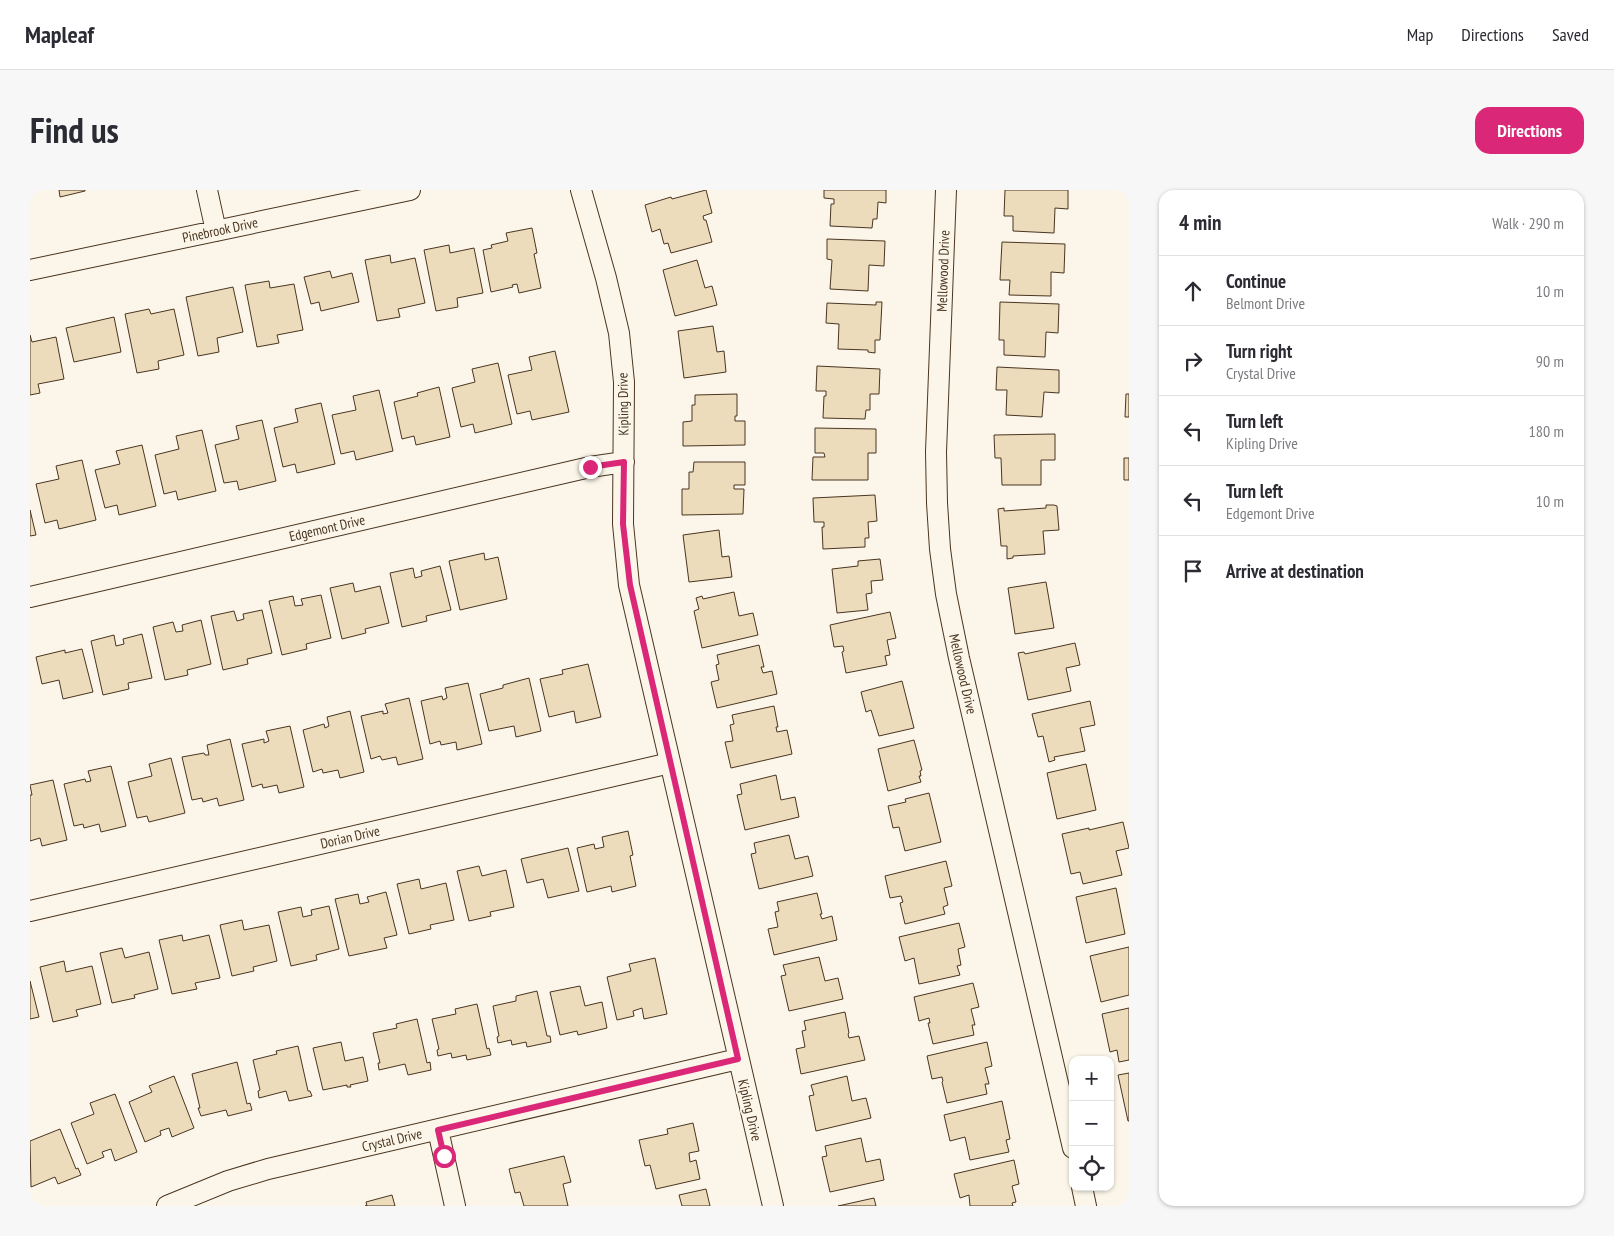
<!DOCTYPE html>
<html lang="en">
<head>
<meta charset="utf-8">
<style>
  :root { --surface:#fff; --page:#f7f7f7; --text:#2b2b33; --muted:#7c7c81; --line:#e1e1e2; --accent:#db2777 }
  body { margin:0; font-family:"PT Sans Narrow",sans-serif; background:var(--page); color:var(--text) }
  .controls { position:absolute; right:15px; bottom:15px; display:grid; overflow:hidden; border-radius:10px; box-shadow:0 1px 4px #0004 }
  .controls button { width:45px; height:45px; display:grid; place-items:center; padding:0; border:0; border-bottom:1px solid var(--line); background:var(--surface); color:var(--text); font:25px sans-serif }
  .stop { position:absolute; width:15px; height:15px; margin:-11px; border:4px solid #db2777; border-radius:50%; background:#fff }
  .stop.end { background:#db2777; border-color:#fff; box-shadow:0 1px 5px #0008 }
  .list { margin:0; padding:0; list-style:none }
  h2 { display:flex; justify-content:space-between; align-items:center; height:65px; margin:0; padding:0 20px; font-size:21px }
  h2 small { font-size:16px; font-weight:400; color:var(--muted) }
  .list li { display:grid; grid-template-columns:32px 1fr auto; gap:15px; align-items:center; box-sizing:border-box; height:70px; padding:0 20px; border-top:1px solid var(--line) }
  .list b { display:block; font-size:19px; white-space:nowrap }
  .list p { margin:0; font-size:16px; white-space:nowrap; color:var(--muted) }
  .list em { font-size:16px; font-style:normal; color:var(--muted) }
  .icon { flex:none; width:28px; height:28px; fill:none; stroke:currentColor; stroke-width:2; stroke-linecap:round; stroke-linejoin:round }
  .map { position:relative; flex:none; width:1099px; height:1016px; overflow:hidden; border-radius:15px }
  header { display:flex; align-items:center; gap:30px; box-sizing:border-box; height:70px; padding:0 25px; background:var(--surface); border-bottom:1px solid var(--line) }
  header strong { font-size:24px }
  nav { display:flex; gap:28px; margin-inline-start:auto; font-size:18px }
  .intro { display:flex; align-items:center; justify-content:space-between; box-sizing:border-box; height:120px; padding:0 30px }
  h1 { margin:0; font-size:35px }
  .button { padding:12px 22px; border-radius:15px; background:var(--accent); color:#fff; font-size:18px; font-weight:700 }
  main { display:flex; gap:30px; padding:0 30px }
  aside { flex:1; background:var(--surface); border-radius:15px; box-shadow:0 1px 4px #0004 }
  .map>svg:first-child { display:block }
</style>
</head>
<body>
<header>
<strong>Mapleaf</strong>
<nav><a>Map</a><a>Directions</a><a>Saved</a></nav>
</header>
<div class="intro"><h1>Find us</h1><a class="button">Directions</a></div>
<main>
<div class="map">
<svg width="1099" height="1016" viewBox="0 0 1099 1016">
  <rect width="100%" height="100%" fill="#fbf6e9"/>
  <!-- building -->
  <path fill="#ecdcbc" stroke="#4a3520" d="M29 0H55V1L30 7Z
    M676 0 682 23 673 26 674 30H676L682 52 641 63 638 53 634 54 630 39 622 42 615 15 641 7 642 9Z
    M794 0H856V13L848 12 847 29H843L842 38 800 36 801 14H804V9L794 8Z
    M975 0H1038V19L1025 18 1024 43 983 41V26H974Z
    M502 38 507 63 504 64 511 98 489 103 487 94 482 95 483 97 461 102 453 60 462 58 461 55 478 51 476 43Z
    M797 49 855 51 854 76 839 75 838 101 800 99 802 70 797 69Z
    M972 52 1035 54 1034 83 1021 82V106L979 105 980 90H970Z
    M419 55 420 63 444 58 453 103 427 108 428 117 406 121 394 60Z
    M360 65 361 73 385 68 395 113 368 119 370 127 347 131 335 70Z
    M667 70 675 98 682 96 687 115 645 126 633 80Z
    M300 81 302 88 322 83 329 112 291 121 289 112 281 114 274 87Z
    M239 91 240 98 264 94 273 140 247 145 249 153 227 157 215 95Z
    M203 97 213 142 187 148 189 162 168 166 156 107Z
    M846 112H852L850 150H845V163L838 162V160L808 159 809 134 796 133 797 113 846 115Z
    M970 112 1029 114 1028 143 1016 142 1015 167 974 165V150H969Z
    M119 119 121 124 144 119 154 165 128 171 129 179 107 183 95 124Z
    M84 127 91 162 44 172 36 138Z
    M683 136 687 162 694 161 696 182 654 188 648 141Z
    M0 145 2 152 26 147 34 189 8 194 10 203 0 205Z
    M525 161 539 222 502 230 500 221 487 224 478 185 502 180 499 167Z
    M468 173 482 234 445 243 443 234 431 237 422 198 445 192 442 179Z
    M787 176 850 179 849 204H840V220H836L835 229 793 228 794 206H796V201H786Z
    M967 177 1029 180V203L1014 202 1012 227 976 225 977 200H966Z
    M409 197 420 247 386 255 384 246 372 249 364 212 388 206 387 203Z
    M349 200 363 261 326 270 324 261 311 264 302 225 326 220 323 206Z
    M707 204V226H705V231H715V255L653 256V232L662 231V215H665V205Z
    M1096 204H1099V227H1095Z
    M291 213 305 274 267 283 265 274 253 277 244 238 268 232 265 219Z
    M232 230 246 291 209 300 207 291 194 293 185 255 209 249 206 236Z
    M785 238 846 239V263H838V290H782L783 267H795L794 263H785Z
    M172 240 186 301 148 310 146 301 134 304 125 265 149 259 146 246Z
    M1025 244V270H1011V295H972L971 268H965L964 245Z
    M112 255 126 316 89 325 87 315 75 318 65 280 90 274 86 261Z
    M1094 268H1099V290H1094Z
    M52 270 66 330 29 339 27 330 15 333 6 294 29 289 26 276Z
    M664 272H715V295H704V299H714L713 324 652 325V299H659V282H663Z
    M845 305 847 331 838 332 839 348H835V357L793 359 792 337H794V332H784L783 308Z
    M1016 315H1024L1027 316 1029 340 1013 341 1015 364 983 366V368L977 369V356H971L968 319 974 318V321L1016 318Z
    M0 320 6 345 0 346Z
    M689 340 692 367 699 366 702 387 659 392 653 345Z
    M454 363 455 370 468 367 477 409 430 420 419 371Z
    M850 369 853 390 841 391 842 403 836 404 838 420 807 423 802 379 828 376V371Z
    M410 376 421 420 396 426 397 431 372 437 360 383 383 378 385 388 392 386 391 381Z
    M1016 392 1024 438 985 444 978 398Z
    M323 393 325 402 350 396 359 433 335 439 336 443 312 449 300 398Z
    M704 402 709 426 723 423 728 445 672 458 664 421 669 419 666 408 672 406 673 409Z
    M291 405 301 448 276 454 277 459 252 465 239 411 263 406 265 416 273 415 271 409Z
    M232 420 242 463 217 469 218 474 193 480 181 426 204 421 207 431 214 429 213 424Z
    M860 422 866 448 857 450 860 465 855 466 857 475 816 483 812 462 814 461 813 456 804 457 800 435Z
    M171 430 181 474 157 480 158 485 135 490 123 437 143 432 146 442 153 441 152 435Z
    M112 444 122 488 98 493 99 499 73 505 61 451 84 445 86 456 94 454 93 449Z
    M1045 453 1050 475 1036 478 1041 501 998 510 988 463 994 462 995 464Z
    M729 455 734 477H731L733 483 742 481 747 504 687 518 681 492 689 490 686 475 689 474 687 465Z
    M52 459 63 502 33 509 29 490 12 494 6 467 35 460V463Z
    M558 474 571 527 546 533 544 521 519 527 510 489 533 484 532 480Z
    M499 488 511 541 486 547 484 536 459 541 450 504 473 498V495Z
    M872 491 884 538 849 546 841 520 836 522 831 502Z
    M438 493 452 554 427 560 426 552 411 555 410 551 400 554 391 511 412 506 413 510 417 508 415 498Z
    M379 508 393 569 368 575 366 567 352 570 350 566 341 569 331 526 353 521V524L358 523 355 514Z
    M1060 511 1065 535 1050 538 1055 561 1024 567 1025 570 1019 572 1013 546 1008 547 1002 524Z
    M744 516 748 537H746L747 542 757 540 762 564 701 578 695 552 703 551 700 535 704 534 702 525Z
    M320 521 334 582 310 588 308 580 293 583 292 579 283 582 273 540 294 534 295 538 299 536 297 527Z
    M260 536 274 597 249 603 247 595 233 598 232 594 222 597 212 554 234 549V553L239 551 236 541Z
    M200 549 214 610 189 616 187 608 173 612 172 608 162 610 152 567 174 563 175 565H179L177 555Z
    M884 550 892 580 890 581 891 586H889L891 592 858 601 848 559Z
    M141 568 155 623 119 632 117 626 107 628 98 592 122 586 119 574Z
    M1056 574 1066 620 1027 629 1017 583Z
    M81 576 96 636 71 642 69 634 54 638 53 634 44 636 34 594 55 589 56 592 61 591 58 581Z
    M746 585 751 610 765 607 769 627 715 640 707 605 712 604 710 594Z
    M23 590 37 650 12 656 10 648 0 651V605H2L0 595Z
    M899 603 911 652 875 661 869 637 863 638 858 616 876 612 875 609Z
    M1093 632 1099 658 1086 661 1092 685 1053 694 1050 682 1041 684 1032 644 1059 638V640Z
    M598 641 603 665 600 666 606 696 582 702 581 696 557 702 547 658 564 654 565 659 574 657 572 647Z
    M759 645 765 669 778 666 783 686 729 699 721 664 726 663 724 653Z
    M538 658 549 701 518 708 513 689 497 693 491 669Z
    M916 671 922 696 914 698 918 715 913 717 915 724 875 734 870 713 873 712 871 706 860 708 855 686Z
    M449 676 452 686 476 680 484 717 460 722 461 726 439 731 427 681Z
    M389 689 391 699 416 693 424 730 400 735 401 739 379 744 367 694Z
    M1086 698 1095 744 1056 753 1046 707Z
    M356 702 367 745 354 748 357 758 319 766 305 709 328 704 330 714 339 712 337 707Z
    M787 703 792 724H790L792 729 802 726 807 750 744 765 738 739 748 737 745 722 749 721 747 712Z
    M299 716 309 759 286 765 287 770 261 776 248 722 271 717 273 727 282 725 281 720Z
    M212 730 214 740 239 735 247 771 223 777 224 781 202 786 190 735Z
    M929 733 935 757 928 759 931 775 927 776 930 785 889 794 884 768 875 771 869 747Z
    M152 745 153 751 179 745 190 788 165 793 167 799 142 804 129 750Z
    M1099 757V805L1071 812 1060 766Z
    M92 758 95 768 119 762 128 799 104 805 105 808 82 813 70 763Z
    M789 767 795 791 808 788 813 809 759 821 751 786 756 785 753 775Z
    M625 768 637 824 614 829 612 818 603 821 604 826 587 830 577 787 601 781 599 774Z
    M34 771 36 782 62 776 71 814 46 820 48 826 23 832 10 777Z
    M0 791 9 827 0 829Z
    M943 793 949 817 941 819 945 835H942L944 845 903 854 898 833H900L899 828 889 831 884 807Z
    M550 796 555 816 572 812 577 838 548 845 547 841 530 845 520 802Z
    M507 801 517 846H520L521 852 497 857 496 852 482 855 481 850 468 853 467 847 469 846 463 816 486 811V806Z
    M447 814 457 859 459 858 461 865 437 870 436 865 422 868 421 863 408 866 407 860 409 859 402 829 426 824 425 819Z
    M1099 818V870L1089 872 1087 860 1080 862 1072 824Z
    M815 822 819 843 818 844 819 848 829 846 835 870 771 884 766 859 775 857 772 841 776 840 774 831Z
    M387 829 397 873 400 872 401 880 378 885 375 874 349 880 348 873H350L343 843 367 838 366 834Z
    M311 852 315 871 333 867 338 891 320 895 321 897H317V895L293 900 283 858Z
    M957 852 962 876 955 878 959 894H955L957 904 917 913 912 892 913 891 912 887 902 889 897 866Z
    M268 856 278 901H280L282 906 259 911 256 901 229 908 228 901 230 900 223 870 247 864 246 861Z
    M207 872 217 914 220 913 222 920 198 926 196 920 171 926 168 918H170L162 884Z
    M1099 883V931H1098L1088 885Z
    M144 886 164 938 142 947 139 938 130 941 131 945 115 952 99 912 122 902 119 896Z
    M817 886 822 911 836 908 841 928 786 941 779 906 784 905 781 895Z
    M85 904 107 962 85 971 81 959 72 962 74 967 57 974 41 933 64 924 60 913Z
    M972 911 980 949 976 950 979 962 940 970 935 947 920 951 914 925Z
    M663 933 669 961 659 963 660 972 666 970 670 989 626 999 620 975 615 976 609 950 638 944 637 939Z
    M30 939 46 979 48 978 51 985 28 994 25 987 1 997 0 951Z
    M831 948 836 972 850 969 854 990 800 1002 792 967 797 966 795 956Z
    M534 966 541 992 533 994 538 1016H494L490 1002 485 1003 479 979Z
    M984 970 989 994 982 996 986 1012 982 1013 983 1016H940L939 1005 930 1008 924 984Z
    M676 999 680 1016H652L649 1005Z
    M362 1005 365 1016H335H337L336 1012Z
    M844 1008 846 1016H808Z"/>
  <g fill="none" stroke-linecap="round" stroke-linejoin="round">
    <defs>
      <path id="minor" d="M177 0 186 41
        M551 0 576 88 589 143 594 192 593 334 599 395 743 1016
        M916 0 906 262 907 313 910 359 916 404 929 468 1043 958
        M0 80 380 0
        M0 407 560 277 594 272
        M0 721 640 573
        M408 940 425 1016
        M1052 997 1056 1016
        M137 1016 198 991 238 979 708 869"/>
    </defs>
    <!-- minor casing -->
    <use href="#minor" stroke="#4a3520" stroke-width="22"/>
    <!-- minor -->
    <use href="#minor" stroke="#fbf6e9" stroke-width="20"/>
  </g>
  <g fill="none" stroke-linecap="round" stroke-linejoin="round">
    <!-- route -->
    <path stroke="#db2777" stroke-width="6" d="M414 966 408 940 708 869 600 395 593 334 594 272 560 277"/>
  </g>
  <g text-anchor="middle" stroke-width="4" stroke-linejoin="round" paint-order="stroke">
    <!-- street labels -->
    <g font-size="14" fill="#4a3520" stroke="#fbf6e9">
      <text transform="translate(190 40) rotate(-12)" y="5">Pinebrook Drive</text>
      <text transform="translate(913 81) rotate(-88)" y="5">Mellowood Drive</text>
      <text transform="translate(593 214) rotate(-91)" y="5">Kipling Drive</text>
      <text transform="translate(297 338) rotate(-13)" y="5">Edgemont Drive</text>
      <text transform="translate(933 484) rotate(77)" y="5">Mellowood Drive</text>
      <text transform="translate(320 647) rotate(-13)" y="5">Dorian Drive</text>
      <text transform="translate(720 920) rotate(77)" y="5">Kipling Drive</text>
      <text transform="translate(362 950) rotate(-13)" y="5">Crystal Drive</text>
    </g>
  </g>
</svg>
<div class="controls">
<button>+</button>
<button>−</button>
<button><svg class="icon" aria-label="locate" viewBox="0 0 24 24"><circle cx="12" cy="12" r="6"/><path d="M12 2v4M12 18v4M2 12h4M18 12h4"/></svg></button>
</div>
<div class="stop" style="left:414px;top:966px"></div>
<div class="stop end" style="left:560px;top:277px"></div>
</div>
<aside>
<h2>4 min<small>Walk · 290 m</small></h2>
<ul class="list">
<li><svg class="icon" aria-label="ahead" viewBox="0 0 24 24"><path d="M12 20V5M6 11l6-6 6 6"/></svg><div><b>Continue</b><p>Belmont Drive</p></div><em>10 m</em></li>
<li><svg class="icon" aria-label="right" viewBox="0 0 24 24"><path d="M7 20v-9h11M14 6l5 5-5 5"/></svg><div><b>Turn right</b><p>Crystal Drive</p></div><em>90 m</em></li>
<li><svg class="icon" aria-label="left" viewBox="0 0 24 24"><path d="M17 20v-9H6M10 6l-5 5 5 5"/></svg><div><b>Turn left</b><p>Kipling Drive</p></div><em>180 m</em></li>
<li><svg class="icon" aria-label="left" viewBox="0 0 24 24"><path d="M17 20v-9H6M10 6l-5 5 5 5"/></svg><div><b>Turn left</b><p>Edgemont Drive</p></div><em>10 m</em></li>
<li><svg class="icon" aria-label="arrive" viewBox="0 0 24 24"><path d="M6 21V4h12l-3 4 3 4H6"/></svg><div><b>Arrive at destination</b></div></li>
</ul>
</aside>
</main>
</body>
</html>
